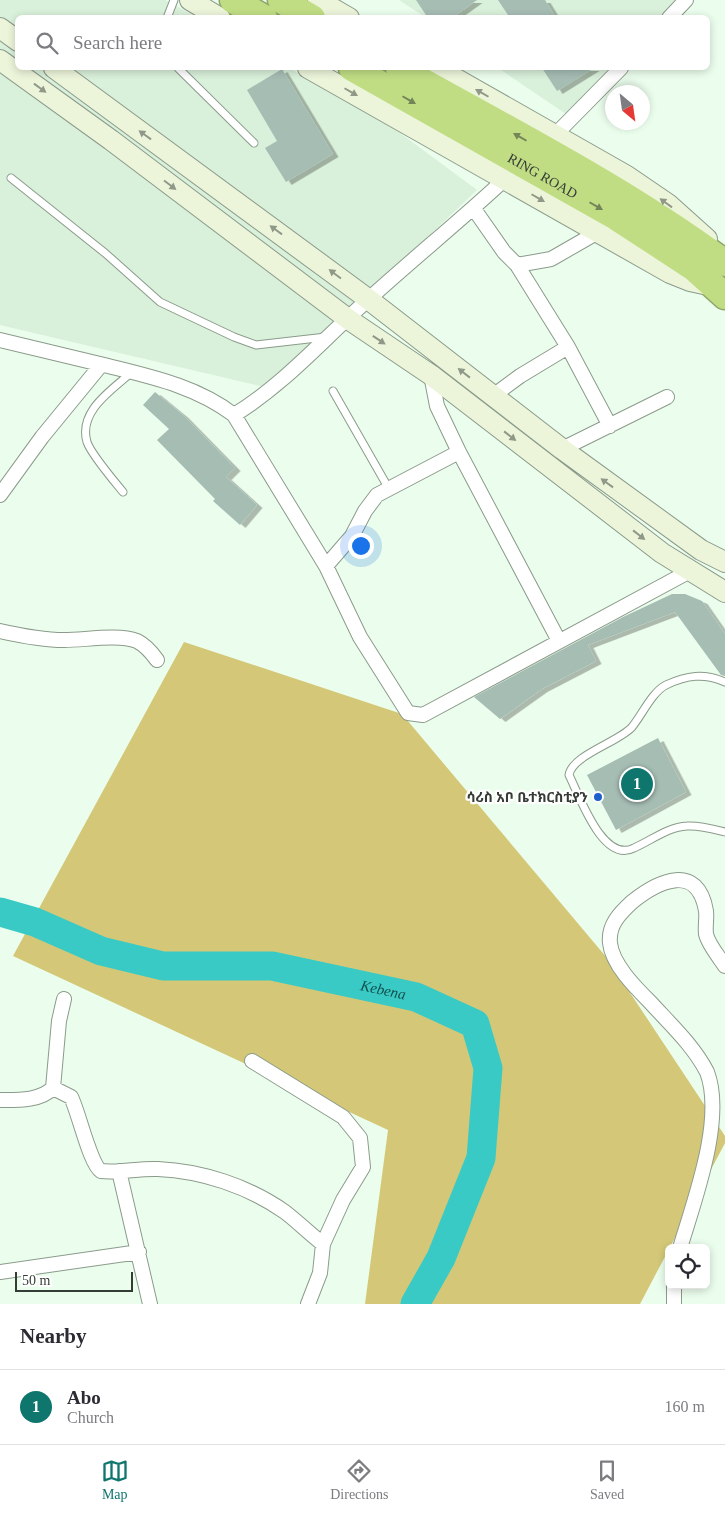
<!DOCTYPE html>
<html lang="en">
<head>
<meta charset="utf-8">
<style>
  :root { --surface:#fff; --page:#f2f2f3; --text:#2b2b33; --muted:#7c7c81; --line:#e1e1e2; --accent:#0f766e }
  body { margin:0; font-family:"Times New Roman","Noto Sans Ethiopic",serif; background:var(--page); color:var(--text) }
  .controls { position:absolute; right:15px; bottom:15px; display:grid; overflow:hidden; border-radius:8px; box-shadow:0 2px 8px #0003 }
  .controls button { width:45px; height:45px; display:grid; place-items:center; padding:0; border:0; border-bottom:1px solid var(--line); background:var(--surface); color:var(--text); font:25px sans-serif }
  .compass { position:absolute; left:605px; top:85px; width:45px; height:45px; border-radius:50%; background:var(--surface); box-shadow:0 2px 8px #0003; rotate:151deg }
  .scale { position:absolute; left:15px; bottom:12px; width:118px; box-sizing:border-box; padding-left:5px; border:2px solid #353c36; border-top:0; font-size:14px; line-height:18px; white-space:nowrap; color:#353c36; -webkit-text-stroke:4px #fff; paint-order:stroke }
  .you { position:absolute; left:360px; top:545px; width:18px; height:18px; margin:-12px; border:4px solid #fff; border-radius:50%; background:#1a73e8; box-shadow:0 0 0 8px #1a73e833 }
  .badge { display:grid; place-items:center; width:32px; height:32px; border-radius:50%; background:var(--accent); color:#fff; font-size:16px; font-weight:700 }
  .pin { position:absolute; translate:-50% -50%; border:2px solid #fff; box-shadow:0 1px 5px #0006 }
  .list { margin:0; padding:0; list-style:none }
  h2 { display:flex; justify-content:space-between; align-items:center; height:65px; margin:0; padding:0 20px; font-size:21px }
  h2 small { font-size:16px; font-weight:400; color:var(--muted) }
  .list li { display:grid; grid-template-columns:32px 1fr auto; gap:15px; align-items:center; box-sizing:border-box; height:75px; padding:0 20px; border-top:1px solid var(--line) }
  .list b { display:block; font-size:19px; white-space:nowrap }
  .list p { margin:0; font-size:16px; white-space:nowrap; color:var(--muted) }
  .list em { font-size:16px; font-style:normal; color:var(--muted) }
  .icon { flex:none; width:28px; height:28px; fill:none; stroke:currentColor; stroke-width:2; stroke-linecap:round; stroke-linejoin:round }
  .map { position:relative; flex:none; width:725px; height:1304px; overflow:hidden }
  .search { position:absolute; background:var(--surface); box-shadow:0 2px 8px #0003; left:15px; right:15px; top:15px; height:55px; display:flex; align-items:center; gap:12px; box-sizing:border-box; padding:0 18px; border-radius:8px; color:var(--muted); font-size:19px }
  .sheet { height:140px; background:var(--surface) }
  nav { display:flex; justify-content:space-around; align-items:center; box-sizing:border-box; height:70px; border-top:1px solid var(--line); background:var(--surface); font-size:14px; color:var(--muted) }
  nav a { display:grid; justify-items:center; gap:2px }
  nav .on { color:var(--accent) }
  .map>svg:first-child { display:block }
</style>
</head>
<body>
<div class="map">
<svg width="725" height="1304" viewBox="0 0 725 1304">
  <defs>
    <filter id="shadow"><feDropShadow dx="5.5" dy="3" stdDeviation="0" flood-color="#0004"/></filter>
  </defs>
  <rect width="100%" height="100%" fill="#ebfdec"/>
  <!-- built -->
  <path fill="#d9f0da" d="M0 0H165L197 17 18 18V68H289L373 113 477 190 269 388 0 325Z
    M399 0H686L668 18 425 17Z
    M498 68H616L566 114Z"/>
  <!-- green -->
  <path fill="#d4c878" d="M184 642 402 714 607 958 725 1136V1143L640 1304H365L388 1130 13 956Z"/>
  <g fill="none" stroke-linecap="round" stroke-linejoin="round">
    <!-- river -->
    <path stroke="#39cac5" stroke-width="29" id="s1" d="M0 912 35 922 101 951 163 966H272L416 997 475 1024 488 1068 481 1158 441 1258 415 1304"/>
  </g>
  <!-- building -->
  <path fill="#a6bdb4" filter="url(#shadow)" d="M416 0H477L452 18H428Z
    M498 0H545L556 18H510Z
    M542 68H594L557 91Z
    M282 69 333 154 286 182 265 148 277 141 247 90Z
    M155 392 183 415 235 468 226 477 257 505 240 525 213 501 215 499 157 440 169 429 143 405Z
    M672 594H685L702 601 725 634V676L721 675 675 612 588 645 596 661 542 689 500 719 474 697 623 617Z
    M658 738 686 792 616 830 587 775Z"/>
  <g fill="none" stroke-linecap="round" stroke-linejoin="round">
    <defs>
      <path id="lane" d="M167 18 174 0
        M178 68 254 143
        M11 178 105 253 160 302 234 337 256 345 326 337
        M333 391 389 489
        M123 492C114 481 91 454 87 442 78 411 112 390 132 372
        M725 682C704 673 687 675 666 685 652 692 642 715 632 727 619 742 572 755 569 775 580 797 603 864 634 848 652 840 668 827 687 826 699 825 713 829 725 832"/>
      <path id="street" d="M669 18 686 0
        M555 135 621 68
        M474 209 504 252 517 265 568 347 610 426
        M517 265 551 259 598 232
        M0 340C33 348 67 356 100 364 147 376 195 385 234 415L326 566 360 637 408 713 423 715 690 571
        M431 375 437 406 459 452 559 641
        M493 396 520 376 568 347
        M234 415C286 383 324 338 370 298 414 258 461 220 505 179
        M562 449 667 397
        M0 495 42 437 101 365
        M326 566 352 536 365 511 377 495 459 452
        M0 631C22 636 42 640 64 640 85 640 118 634 137 641 145 645 152 653 157 660
        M252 1061 343 1117 360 1138 363 1167 343 1200 323 1244
        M53 1088 71 1097C79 1113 90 1164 101 1171 120 1173 139 1168 158 1169 202 1171 248 1186 285 1212 298 1222 310 1234 323 1244L320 1273 308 1304
        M0 1100C18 1100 40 1101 53 1088L59 1021 64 999
        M119 1171 150 1304
        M680 1248C694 1201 725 1119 707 1072 693 1045 670 1024 650 1002 635 987 612 964 610 943 608 925 620 913 632 902 658 881 698 862 706 911 707 918 705 926 706 934 708 944 719 957 725 966
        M0 1272 139 1252
        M674 1304V1285"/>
      <path id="secondary" d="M190 0 220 18
        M318 0 349 18
        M0 28 18 41
        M0 60 111 140 348 319 431 375 662 553 725 592
        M54 68 368 299 562 449 701 550 725 562
        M308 68 670 273 690 281 713 286
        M437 68 627 176 668 204 707 239"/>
      <g id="highway">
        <path d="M233 0 264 18"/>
        <path d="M281 0 312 18"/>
        <path id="s2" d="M352 68 616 217 694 268 725 296"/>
        <path d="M399 68C509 130 624 188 725 263"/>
      </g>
    </defs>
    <!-- lane casing -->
    <use href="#lane" stroke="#8b9b8b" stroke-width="9"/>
    <!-- street casing -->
    <use href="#street" stroke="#8b9b8b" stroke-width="16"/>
    <!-- secondary casing -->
    <use href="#secondary" stroke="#8b9b8b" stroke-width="22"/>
    <!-- highway casing -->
    <use href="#highway" stroke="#8fa569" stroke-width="29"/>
    <!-- lane -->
    <use href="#lane" stroke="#fff" stroke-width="7"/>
    <!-- street -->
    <use href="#street" stroke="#fff" stroke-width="14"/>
    <!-- secondary -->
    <use href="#secondary" stroke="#ecf5da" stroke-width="20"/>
    <!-- highway -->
    <use href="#highway" stroke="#c0dd84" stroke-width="26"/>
  </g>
  <!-- one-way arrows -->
  <defs><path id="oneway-solid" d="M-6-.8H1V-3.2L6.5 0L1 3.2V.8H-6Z" transform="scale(1.25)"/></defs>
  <g fill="#909888">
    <use href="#oneway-solid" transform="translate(40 88) rotate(36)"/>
    <use href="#oneway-solid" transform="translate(351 92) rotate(30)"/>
    <use href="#oneway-solid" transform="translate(482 93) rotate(-150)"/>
    <use href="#oneway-solid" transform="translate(145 135) rotate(-144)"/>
    <use href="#oneway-solid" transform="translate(170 185) rotate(37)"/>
    <use href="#oneway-solid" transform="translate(538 198) rotate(30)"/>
    <use href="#oneway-solid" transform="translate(666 203) rotate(-144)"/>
    <use href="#oneway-solid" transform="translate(276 230) rotate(-144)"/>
    <use href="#oneway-solid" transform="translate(335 274) rotate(-143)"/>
    <use href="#oneway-solid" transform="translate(379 340) rotate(34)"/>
    <use href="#oneway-solid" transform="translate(464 373) rotate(-142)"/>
    <use href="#oneway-solid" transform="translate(510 436) rotate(38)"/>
    <use href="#oneway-solid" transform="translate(607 483) rotate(-144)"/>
    <use href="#oneway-solid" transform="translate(639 535) rotate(38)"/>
  </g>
  <g fill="#748459">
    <use href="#oneway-solid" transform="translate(409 100) rotate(30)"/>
    <use href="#oneway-solid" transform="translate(520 137) rotate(-150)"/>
    <use href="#oneway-solid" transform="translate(596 206) rotate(30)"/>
  </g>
  <!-- markers -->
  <circle fill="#1c60cb" stroke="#fff" stroke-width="2" cx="598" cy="797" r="5"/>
  <g text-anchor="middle" stroke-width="4.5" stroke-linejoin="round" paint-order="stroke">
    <!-- street labels -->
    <g font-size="14" fill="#353c36" stroke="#fff">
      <text dy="5" stroke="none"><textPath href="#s2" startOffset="219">RING ROAD</textPath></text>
    </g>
    <!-- poi labels -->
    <g font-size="14" font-weight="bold" fill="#353c36" stroke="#fff" text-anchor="end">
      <text x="588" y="802">ሳሪስ አቦ ቤተክርስቲያን</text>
    </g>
    <!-- water labels -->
    <g font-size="15" font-style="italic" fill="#124e4c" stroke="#fff">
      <text dy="5" stroke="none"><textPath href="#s1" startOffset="395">Kebena</textPath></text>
    </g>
  </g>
</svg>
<div class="controls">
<button><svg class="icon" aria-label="locate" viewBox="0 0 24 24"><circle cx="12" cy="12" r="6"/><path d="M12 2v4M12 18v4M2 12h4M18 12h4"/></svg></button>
</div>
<svg class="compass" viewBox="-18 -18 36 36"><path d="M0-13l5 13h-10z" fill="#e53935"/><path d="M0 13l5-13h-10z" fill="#7c7c81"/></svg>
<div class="scale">50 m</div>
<div class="you"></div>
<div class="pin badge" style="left:637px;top:784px">1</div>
<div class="search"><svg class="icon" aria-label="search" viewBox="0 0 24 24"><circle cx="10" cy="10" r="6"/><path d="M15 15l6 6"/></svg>Search here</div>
</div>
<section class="sheet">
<h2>Nearby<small></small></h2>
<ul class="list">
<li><span class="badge">1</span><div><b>Abo</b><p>Church</p></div><em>160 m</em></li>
</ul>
</section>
<nav>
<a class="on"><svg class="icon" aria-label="map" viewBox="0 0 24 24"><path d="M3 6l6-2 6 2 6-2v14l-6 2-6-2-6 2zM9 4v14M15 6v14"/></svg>Map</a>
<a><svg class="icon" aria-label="directions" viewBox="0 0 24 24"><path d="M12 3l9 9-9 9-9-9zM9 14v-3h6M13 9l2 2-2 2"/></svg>Directions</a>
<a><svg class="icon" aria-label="saved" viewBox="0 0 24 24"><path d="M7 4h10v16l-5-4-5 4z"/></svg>Saved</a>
</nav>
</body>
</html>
